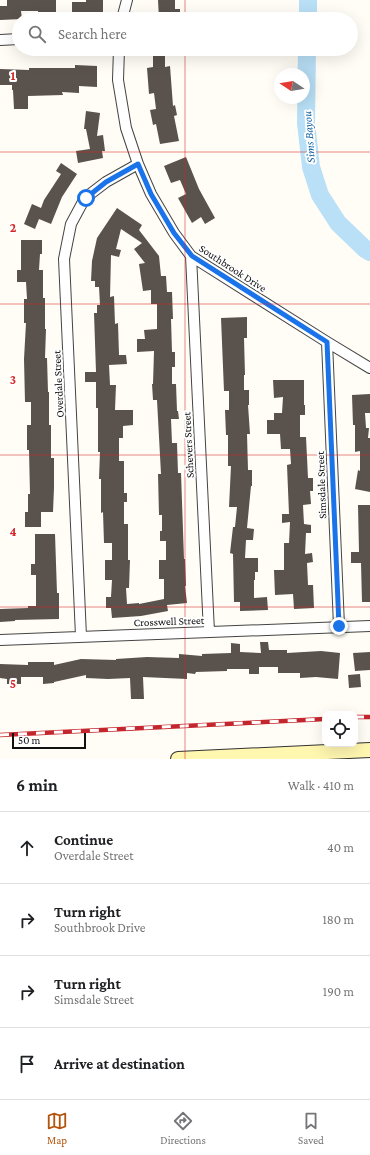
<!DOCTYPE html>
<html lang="en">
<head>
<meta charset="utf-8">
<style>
  :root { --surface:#fff; --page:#f2f2f2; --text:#202124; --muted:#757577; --line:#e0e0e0; --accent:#b45309 }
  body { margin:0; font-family:"Crimson Pro",serif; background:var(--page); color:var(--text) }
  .controls { position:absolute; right:12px; bottom:12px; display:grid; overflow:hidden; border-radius:8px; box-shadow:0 4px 16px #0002 }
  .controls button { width:36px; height:36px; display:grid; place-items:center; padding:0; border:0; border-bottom:1px solid var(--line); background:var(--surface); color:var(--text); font:20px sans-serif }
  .compass { position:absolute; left:274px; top:68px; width:36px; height:36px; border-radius:50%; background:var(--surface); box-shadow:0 4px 16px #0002; rotate:282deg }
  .scale { position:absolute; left:12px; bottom:10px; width:74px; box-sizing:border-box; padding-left:4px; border:2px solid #111; border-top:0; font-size:11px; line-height:14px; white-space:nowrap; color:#111; -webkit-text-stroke:3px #fff; paint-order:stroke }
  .stop { position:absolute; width:12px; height:12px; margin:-9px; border:3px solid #1a73e8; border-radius:50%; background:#fff }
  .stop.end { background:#1a73e8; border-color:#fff; box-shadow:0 1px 4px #0008 }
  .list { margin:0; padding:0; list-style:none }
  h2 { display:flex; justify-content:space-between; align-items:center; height:52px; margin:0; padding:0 16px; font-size:17px }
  h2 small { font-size:13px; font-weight:400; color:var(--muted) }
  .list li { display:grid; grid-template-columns:26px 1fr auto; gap:12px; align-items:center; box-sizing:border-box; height:72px; padding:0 16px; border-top:1px solid var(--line) }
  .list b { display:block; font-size:15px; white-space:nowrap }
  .list p { margin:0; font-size:13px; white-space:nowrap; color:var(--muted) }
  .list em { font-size:13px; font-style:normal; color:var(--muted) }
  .icon { flex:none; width:22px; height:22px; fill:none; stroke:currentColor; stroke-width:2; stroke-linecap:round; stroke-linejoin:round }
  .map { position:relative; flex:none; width:370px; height:759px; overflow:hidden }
  .search { position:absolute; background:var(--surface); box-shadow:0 4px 16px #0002; left:12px; right:12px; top:12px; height:44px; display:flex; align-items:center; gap:10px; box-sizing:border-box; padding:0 14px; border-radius:22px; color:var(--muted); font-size:15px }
  .sheet { height:340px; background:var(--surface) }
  nav { display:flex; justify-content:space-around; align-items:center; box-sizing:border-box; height:56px; border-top:1px solid var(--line); background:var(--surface); font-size:11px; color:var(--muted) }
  nav a { display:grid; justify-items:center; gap:2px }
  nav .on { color:var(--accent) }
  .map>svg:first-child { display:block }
</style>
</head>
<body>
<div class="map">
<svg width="370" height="759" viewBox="0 0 370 759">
  <rect width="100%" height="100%" fill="#fffdf5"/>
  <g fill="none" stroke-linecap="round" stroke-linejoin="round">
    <!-- river -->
    <path stroke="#b9e0f7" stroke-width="18" d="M308 19V0
      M307 49 306 123 311 167 320 195 338 223 365 249 370 252"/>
  </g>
  <!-- building -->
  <path fill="#5a524d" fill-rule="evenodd" d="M7 0H56V18H38V11H21L22 19 0 20V6H7Z
    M86 0H103V15L83 16V19H74V16H72V2H86Z
    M158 0H175V9H180V19H159Z
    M153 49H165V67L170 66 173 106 175 105 177 115 174 116 179 141 160 144 156 124 153 125 150 110 156 109 154 93 149 94 147 68 153 67Z
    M75 65 97 66V87L79 86V93L62 92 63 95 28 96V109H14L13 90H12V85H0V69L29 70V68H75Z
    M86 111 100 113 97 136 103 135 105 151H102L103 158 78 163 76 151 90 149 86 129H84Z
    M186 157 199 189 215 218 205 224 201 217 192 223 178 198 186 194 180 180 171 183 164 166Z
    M61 163 77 174 62 197 51 224 39 219 35 229 24 224 32 204 41 208 44 200 61 174 56 171Z
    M117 208 142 225 139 230 159 256 161 276H166L167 292H172L173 319H171L172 352H175V367H172V384H176L177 411H178L179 419H171L172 443H177L178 473H181L184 559H185L186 586H185L187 603 167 605 168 611 141 616 112 618 111 608H106V597H111L112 580H105V560H112V543H104L103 512 101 513V479H99L100 452H98V408H96V382H85V372H96L94 313H97V305H100L99 287H95V281H91L92 261 97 238ZM121 229 142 243 134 249 145 263 139 264 143 291 151 290V304H157V329L144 330 145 339H137V352L154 351 153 384H152L153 400H157L161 474H158L159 515H162V531H160V541H166V560H159V579H164V599L139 604V603L127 604 126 588H129L130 560H128V524H124V502H127V493H124V461H119V438H123V426L133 425V410H115L116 385H110L109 365 127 364 126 355H119L118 323 115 324 114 296 110 297 111 255 119 257 121 250 116 249Z
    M21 240H42V254H40L39 270H43V298H45V329H46L45 358H47L48 392H49V425H51V458H54V488L53 512H41V527H25V512H28V494H30L29 450H27V425H31V402H25L24 359 26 323H24V299H27L26 282H17V270H21Z
    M247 317V338H244L245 375H244V390H249V405H248L250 434H247L248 470H252V486H251L247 528 254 529 253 540H246L245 558H258V572H255V580H254V598L267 597 268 610 240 611V602H234L233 554 230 553 233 527H235L237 507H229L231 466H228V435H226L225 410H229V391H224L221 318Z
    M273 380H304V405H305V415H300V437H306L308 478H313V491H310L311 504 303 505 304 524 311 525V533H306L305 554 312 553 313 562 307 563 308 585H313L314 608 294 609 293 594 275 595 274 570H284V543H289L290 522 282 523V514H289L287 465 291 464 290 449H281L280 434H267V420H274V413H282L283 397 274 398Z
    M370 394V413H365L366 428H369L368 438H370V492L355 489 358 470 360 471V451L355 452V425H353L352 395Z
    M358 505H370V602H362L361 563H351V552H359Z
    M35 534H55L57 593H59V619L15 620V621L0 622V609L28 608V606H36V575H31V564H35Z
    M260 642H268L269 650H287V653L321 651 340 653 338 679 316 677 300 678V673H278V667H259V674H249V669H227V671L196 672 195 674 187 673V679L143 677 144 699H131L130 678 108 679 86 678V675L54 682V683L43 684V677H21V684H7V679L0 678V664L28 665V662H54V665L81 659 116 660V659L147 657 179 658V654L202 656V654L231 653V643L240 644V652L261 653Z
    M370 652V670L355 671 353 653Z
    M360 674 361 687 349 688 348 675Z"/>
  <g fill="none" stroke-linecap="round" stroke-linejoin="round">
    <defs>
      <path id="minor" d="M122 19 127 0
        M0 40 19 39
        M119 49 118 80 126 128 138 164 151 194 174 233 191 256 327 342 370 368
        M191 256 209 632
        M327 342 339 626
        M81 636 64 259 71 224 85 198 106 182 138 164
        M0 640 370 626"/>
      <path id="secondary" d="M178 759 370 750"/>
    </defs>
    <!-- minor casing -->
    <use href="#minor" stroke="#444" stroke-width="12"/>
    <!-- secondary casing -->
    <use href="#secondary" stroke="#333" stroke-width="16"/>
    <!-- minor -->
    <use href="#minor" stroke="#fff" stroke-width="10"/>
    <!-- secondary -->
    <use href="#secondary" stroke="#fff6b0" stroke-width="14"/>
    <defs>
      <path id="rail" d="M355 717H370
        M0 735 325 719"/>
    </defs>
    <!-- rail casing -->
    <use href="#rail" stroke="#c4262e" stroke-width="4.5"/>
    <!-- rail -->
    <use href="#rail" stroke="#fff" stroke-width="3" stroke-dasharray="9" stroke-linecap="butt"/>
  </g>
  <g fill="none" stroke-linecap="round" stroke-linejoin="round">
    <!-- route -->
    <path stroke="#1a73e8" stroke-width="5" d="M86 198 106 182 138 164 151 194 174 233 192 256 327 342 339 626"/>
  </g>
  <!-- grid -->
  <path fill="none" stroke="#d62828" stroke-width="1" stroke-opacity="0.55" d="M185 0V19M185 49V759M0 152H370M0 304H370M0 455H370M0 607H370"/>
  <g text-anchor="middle" stroke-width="4" stroke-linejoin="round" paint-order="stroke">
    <!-- street labels -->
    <g font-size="11" fill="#111" stroke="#fff">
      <text transform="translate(233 268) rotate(33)" y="4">Southbrook Drive</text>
      <text transform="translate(58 384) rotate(-93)" y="4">Overdale Street</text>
      <text transform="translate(188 445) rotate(-93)" y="4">Schevers Street</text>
      <text transform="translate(321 485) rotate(-92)" y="4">Simsdale Street</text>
      <text transform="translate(169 621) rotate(-2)" y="4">Crosswell Street</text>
    </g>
    <!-- water labels -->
    <g font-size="12" font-style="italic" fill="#1768a6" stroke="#fff">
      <text transform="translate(309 137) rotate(-94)" y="4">Sims Bayou</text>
    </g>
  </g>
  <g font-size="13" text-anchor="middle" font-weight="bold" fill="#d62828" stroke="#fff" stroke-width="4" stroke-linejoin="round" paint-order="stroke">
    <text x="13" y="80">1</text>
    <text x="13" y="232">2</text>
    <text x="13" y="384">3</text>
    <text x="13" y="536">4</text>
    <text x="13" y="688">5</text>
  </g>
</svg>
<div class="controls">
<button><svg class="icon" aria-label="locate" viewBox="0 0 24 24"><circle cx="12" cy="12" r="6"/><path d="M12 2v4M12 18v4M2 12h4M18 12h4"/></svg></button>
</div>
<svg class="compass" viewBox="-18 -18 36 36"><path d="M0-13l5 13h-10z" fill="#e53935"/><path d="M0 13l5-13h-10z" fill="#757577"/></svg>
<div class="scale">50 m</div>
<div class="stop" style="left:86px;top:198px"></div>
<div class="stop end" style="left:339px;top:626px"></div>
<div class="search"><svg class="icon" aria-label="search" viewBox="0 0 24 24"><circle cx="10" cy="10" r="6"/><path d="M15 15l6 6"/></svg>Search here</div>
</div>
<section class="sheet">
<h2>6 min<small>Walk · 410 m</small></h2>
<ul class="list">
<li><svg class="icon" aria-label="ahead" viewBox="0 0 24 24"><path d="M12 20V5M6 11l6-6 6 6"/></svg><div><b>Continue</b><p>Overdale Street</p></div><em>40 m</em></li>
<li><svg class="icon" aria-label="right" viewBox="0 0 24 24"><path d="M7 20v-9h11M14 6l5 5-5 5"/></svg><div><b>Turn right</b><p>Southbrook Drive</p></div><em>180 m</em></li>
<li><svg class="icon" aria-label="right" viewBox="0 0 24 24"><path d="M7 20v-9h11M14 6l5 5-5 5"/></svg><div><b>Turn right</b><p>Simsdale Street</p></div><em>190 m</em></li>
<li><svg class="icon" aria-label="arrive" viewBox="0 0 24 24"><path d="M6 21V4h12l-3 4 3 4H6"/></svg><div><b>Arrive at destination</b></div></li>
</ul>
</section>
<nav>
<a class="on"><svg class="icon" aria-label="map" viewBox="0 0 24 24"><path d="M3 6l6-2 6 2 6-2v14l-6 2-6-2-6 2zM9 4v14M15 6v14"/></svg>Map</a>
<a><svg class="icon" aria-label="directions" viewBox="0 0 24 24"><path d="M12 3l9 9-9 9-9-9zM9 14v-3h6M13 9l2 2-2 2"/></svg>Directions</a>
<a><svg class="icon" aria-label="saved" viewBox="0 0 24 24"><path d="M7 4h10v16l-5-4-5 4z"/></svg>Saved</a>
</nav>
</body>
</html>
